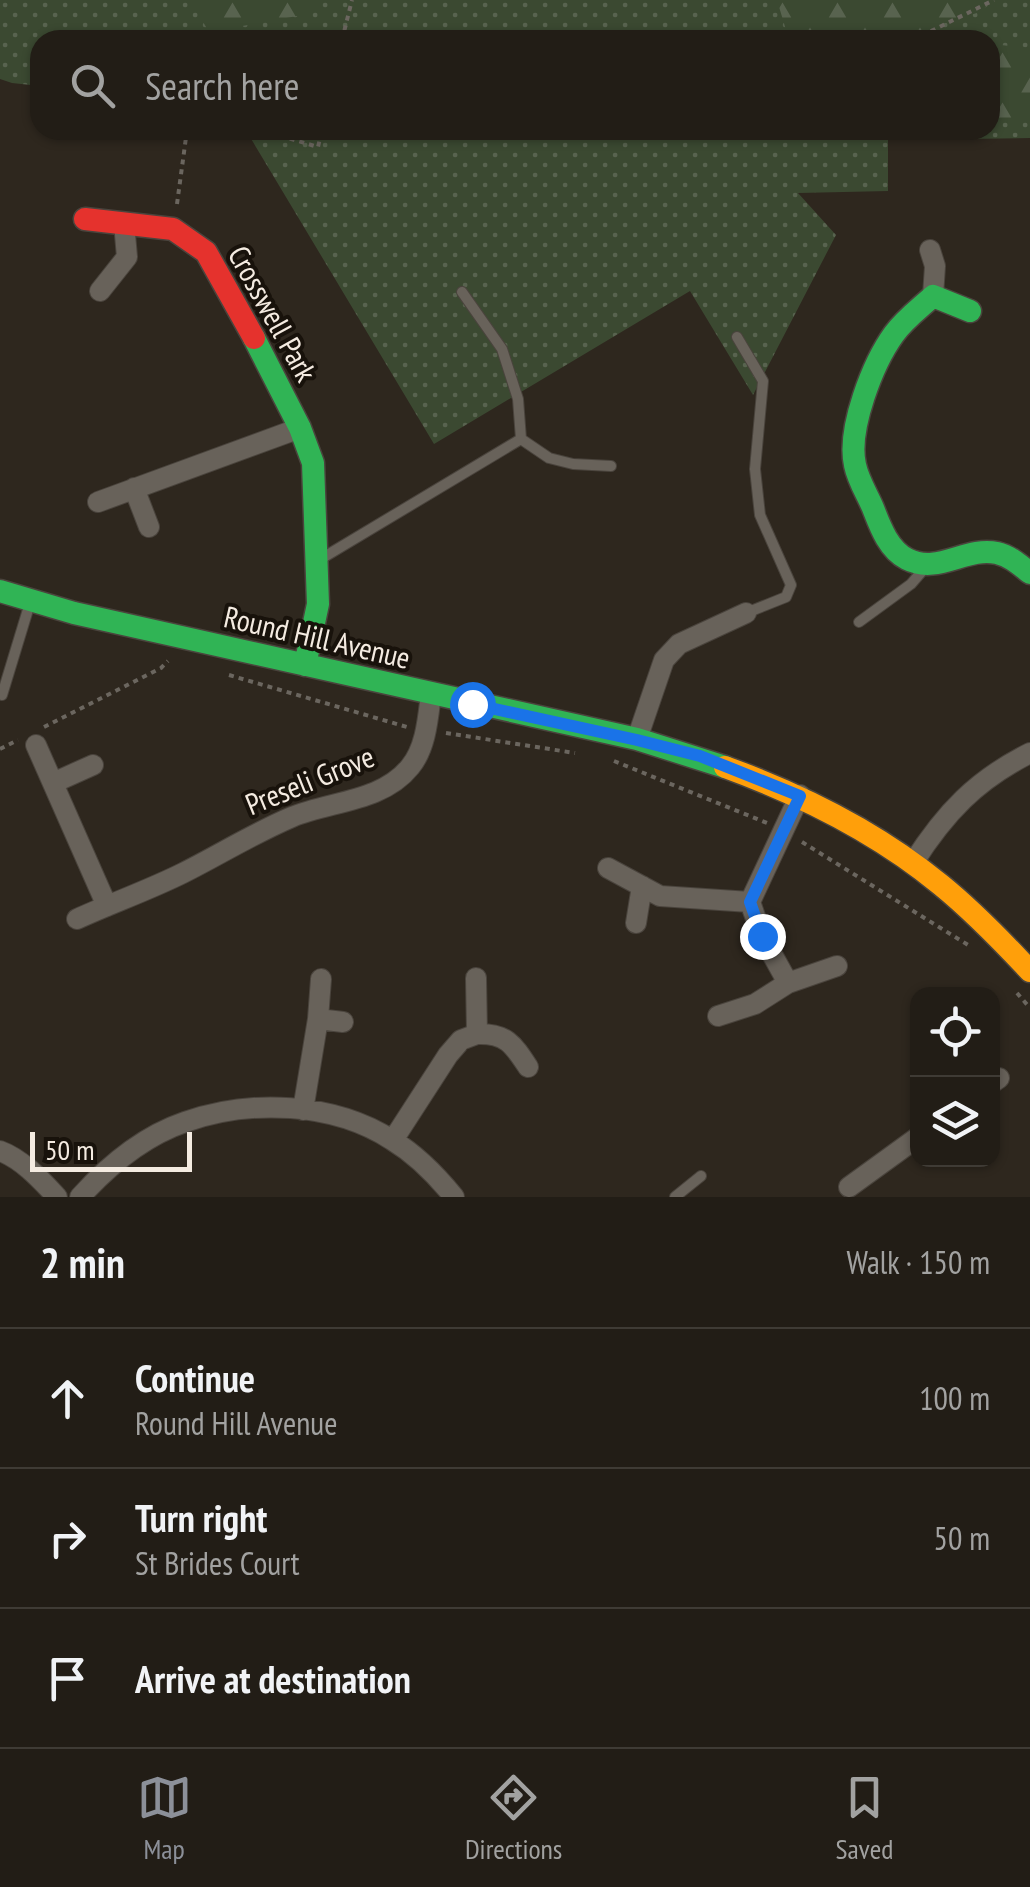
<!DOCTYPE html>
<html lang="en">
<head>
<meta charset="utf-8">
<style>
  :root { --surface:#221d16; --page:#2e2a23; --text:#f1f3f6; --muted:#a2a2a1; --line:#3f3b35; --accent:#8c9099 }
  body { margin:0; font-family:"PT Sans Narrow",sans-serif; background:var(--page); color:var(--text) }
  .controls { position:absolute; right:30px; bottom:30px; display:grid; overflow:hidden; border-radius:20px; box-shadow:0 2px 8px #0004 }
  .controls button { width:90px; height:90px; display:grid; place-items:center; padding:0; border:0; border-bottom:2px solid var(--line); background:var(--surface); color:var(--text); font:50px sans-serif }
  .scale { position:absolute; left:30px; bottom:25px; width:162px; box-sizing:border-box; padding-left:10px; border:5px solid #f4ebe1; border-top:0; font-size:28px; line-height:35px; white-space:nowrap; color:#f4ebe1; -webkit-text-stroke:8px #18120b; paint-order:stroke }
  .stop { position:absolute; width:30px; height:30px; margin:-22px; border:8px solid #1a73e8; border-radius:50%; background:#fff }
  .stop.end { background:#1a73e8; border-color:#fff; box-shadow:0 2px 10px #0008 }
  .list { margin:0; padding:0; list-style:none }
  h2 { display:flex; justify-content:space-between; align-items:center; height:130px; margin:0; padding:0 40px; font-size:42px }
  h2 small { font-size:32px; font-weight:400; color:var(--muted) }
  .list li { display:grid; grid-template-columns:65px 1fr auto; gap:30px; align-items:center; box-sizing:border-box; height:140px; padding:0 40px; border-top:2px solid var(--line) }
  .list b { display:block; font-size:38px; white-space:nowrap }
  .list p { margin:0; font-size:32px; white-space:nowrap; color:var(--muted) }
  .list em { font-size:32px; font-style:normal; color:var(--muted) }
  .icon { flex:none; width:55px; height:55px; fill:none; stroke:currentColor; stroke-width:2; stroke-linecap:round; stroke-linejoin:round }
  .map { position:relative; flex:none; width:1030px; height:1197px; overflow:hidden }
  .search { position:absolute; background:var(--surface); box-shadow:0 2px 8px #0004; left:30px; right:30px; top:30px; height:110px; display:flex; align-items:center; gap:25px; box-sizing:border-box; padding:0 35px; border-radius:30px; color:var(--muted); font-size:38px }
  .sheet { height:550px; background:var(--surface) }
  nav { display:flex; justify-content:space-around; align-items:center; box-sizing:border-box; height:140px; border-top:2px solid var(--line); background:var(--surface); font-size:28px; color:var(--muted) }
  nav a { display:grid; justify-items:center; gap:5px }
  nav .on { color:var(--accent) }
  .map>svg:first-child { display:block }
</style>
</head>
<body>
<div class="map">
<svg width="1030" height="1197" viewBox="0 0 1030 1197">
  <defs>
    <pattern id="grass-dots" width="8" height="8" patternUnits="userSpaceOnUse" patternTransform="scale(2.5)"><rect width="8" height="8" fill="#3b4931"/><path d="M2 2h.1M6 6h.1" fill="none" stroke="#58634f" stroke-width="1.8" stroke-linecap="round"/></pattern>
    <pattern id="forest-firs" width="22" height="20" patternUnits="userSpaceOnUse" patternTransform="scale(2.5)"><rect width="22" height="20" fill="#3b4931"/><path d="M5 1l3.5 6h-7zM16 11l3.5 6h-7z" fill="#58634f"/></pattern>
  </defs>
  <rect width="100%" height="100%" fill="#2e271e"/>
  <!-- grass -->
  <path fill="url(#grass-dots)" d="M0 0H1030V138L888 140V191L798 193 836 235 753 395 690 291 434 444 247 132 227 130H990V40H40V86L12 83 0 79Z"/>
  <!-- forest -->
  <path fill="url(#forest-firs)" d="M190 0H318L314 13 209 32Z
    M777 0H993L980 12 890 40H789Z
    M990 44 1030 48V119L990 123Z"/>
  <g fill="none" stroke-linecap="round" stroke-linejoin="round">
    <defs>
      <path id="lane" d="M737 337 763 381 755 469 760 515 791 585 786 597 746 613
        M521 439 549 458 573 464 611 466
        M319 560 521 439 518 399 502 349 462 292
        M859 622 911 584 924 569
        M2 695 30 603
        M675 1197 701 1176"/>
      <path id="street" d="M930 250 935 266 933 296
        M100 291 127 257 124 223
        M134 488 149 527
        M98 502 300 428
        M637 739 664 660 679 644 746 613
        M36 745 107 906
        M53 783 93 765
        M913 863C945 813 976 780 1030 753
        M608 868 660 896 750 902
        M77 919C112 903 149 890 183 873 219 855 254 833 292 817 330 801 382 802 410 767 426 748 428 718 431 694
        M636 923 642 886
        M788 983 762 936 750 902 800 795
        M718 1016 755 1004 788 983 837 966
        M318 1019 343 1022
        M477 1034C506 1033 513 1044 528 1067
        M992 1083 999 1078
        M303 1110 318 1019 321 979
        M393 1140 448 1055 461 1040 477 1034 476 978
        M0 1151C22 1159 41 1180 57 1197
        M849 1187 918 1137
        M80 1197C108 1166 144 1136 185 1122 250 1099 333 1102 392 1140 415 1154 437 1176 454 1197"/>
      <path id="fast" d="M970 311 933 296C920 308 905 319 894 334 873 363 847 429 855 465 858 480 867 494 873 508 880 526 888 549 907 559 938 575 966 546 997 553 1010 556 1020 565 1030 573
        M254 338 300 428 313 463 318 604 305 665
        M0 591 74 613 637 739 725 767"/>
      <path id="slow" d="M725 767C802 795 878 833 941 885 973 911 1002 941 1030 971"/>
      <path id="jam" d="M85 219 173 229 206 252 254 338"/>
    </defs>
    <!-- lane casing -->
    <use href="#lane" stroke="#4a443d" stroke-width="12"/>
    <!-- street casing -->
    <use href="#street" stroke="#4a443d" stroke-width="22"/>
    <!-- fast casing -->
    <use href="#fast" stroke="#4a443d" stroke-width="25"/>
    <!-- slow casing -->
    <use href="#slow" stroke="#4a443d" stroke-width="25"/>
    <!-- jam casing -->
    <use href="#jam" stroke="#4a443d" stroke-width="25"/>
    <!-- path -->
    <path stroke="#6b665f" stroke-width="4" stroke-dasharray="5 5" stroke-linecap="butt" d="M342 40 352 0
      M913 40 994 0
      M261 130 318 147 322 130
      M177 204 187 130
      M229 675 407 727
      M44 727 161 668 168 661
      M446 733 575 753
      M0 749 18 740
      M614 761 767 823
      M802 842 968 945
      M1017 993 1030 1008"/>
    <!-- lane -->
    <use href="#lane" stroke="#68625a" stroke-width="10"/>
    <!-- street -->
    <use href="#street" stroke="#68625a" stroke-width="20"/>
    <!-- fast -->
    <use href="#fast" stroke="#30b455" stroke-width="22"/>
    <!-- slow -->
    <use href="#slow" stroke="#ff9f0a" stroke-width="22"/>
    <!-- jam -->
    <use href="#jam" stroke="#e5322d" stroke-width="22"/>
  </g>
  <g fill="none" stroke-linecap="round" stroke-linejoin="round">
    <!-- route -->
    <path stroke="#1a73e8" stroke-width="12" d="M472 704 637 740 700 756 800 796 750 902 762 936"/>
  </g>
  <g text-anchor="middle" stroke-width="8" stroke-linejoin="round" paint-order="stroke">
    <!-- street labels -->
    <g font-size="30" fill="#f4ebe1" stroke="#18120b">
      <text transform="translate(272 314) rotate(61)" y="10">Crosswell Park</text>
      <text transform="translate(317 638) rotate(13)" y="10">Round Hill Avenue</text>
      <text transform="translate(310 781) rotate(-22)" y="10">Preseli Grove</text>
    </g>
  </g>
</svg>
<div class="controls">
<button><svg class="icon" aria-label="locate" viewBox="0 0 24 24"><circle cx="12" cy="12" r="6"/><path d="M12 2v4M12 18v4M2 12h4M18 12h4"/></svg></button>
<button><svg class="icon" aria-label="layers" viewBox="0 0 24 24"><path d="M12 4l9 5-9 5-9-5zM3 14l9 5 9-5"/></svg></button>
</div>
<div class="scale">50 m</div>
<div class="stop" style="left:472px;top:704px"></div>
<div class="stop end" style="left:762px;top:936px"></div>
<div class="search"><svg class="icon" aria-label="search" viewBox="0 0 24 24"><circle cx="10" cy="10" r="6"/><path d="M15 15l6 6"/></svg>Search here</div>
</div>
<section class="sheet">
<h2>2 min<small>Walk · 150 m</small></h2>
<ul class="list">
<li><svg class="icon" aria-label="ahead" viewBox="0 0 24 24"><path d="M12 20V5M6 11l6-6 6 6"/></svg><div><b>Continue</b><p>Round Hill Avenue</p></div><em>100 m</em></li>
<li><svg class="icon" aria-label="right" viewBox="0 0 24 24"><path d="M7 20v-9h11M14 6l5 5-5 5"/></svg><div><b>Turn right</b><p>St Brides Court</p></div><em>50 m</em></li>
<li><svg class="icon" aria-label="arrive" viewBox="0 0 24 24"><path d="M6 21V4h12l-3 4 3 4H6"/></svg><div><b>Arrive at destination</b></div></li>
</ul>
</section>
<nav>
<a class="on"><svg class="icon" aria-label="map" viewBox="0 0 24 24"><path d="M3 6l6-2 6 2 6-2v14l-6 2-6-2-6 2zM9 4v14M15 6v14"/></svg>Map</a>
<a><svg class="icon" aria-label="directions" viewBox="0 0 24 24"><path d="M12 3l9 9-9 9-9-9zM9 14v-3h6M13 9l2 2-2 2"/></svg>Directions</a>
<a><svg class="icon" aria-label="saved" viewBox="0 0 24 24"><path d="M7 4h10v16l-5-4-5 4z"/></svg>Saved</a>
</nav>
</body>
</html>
